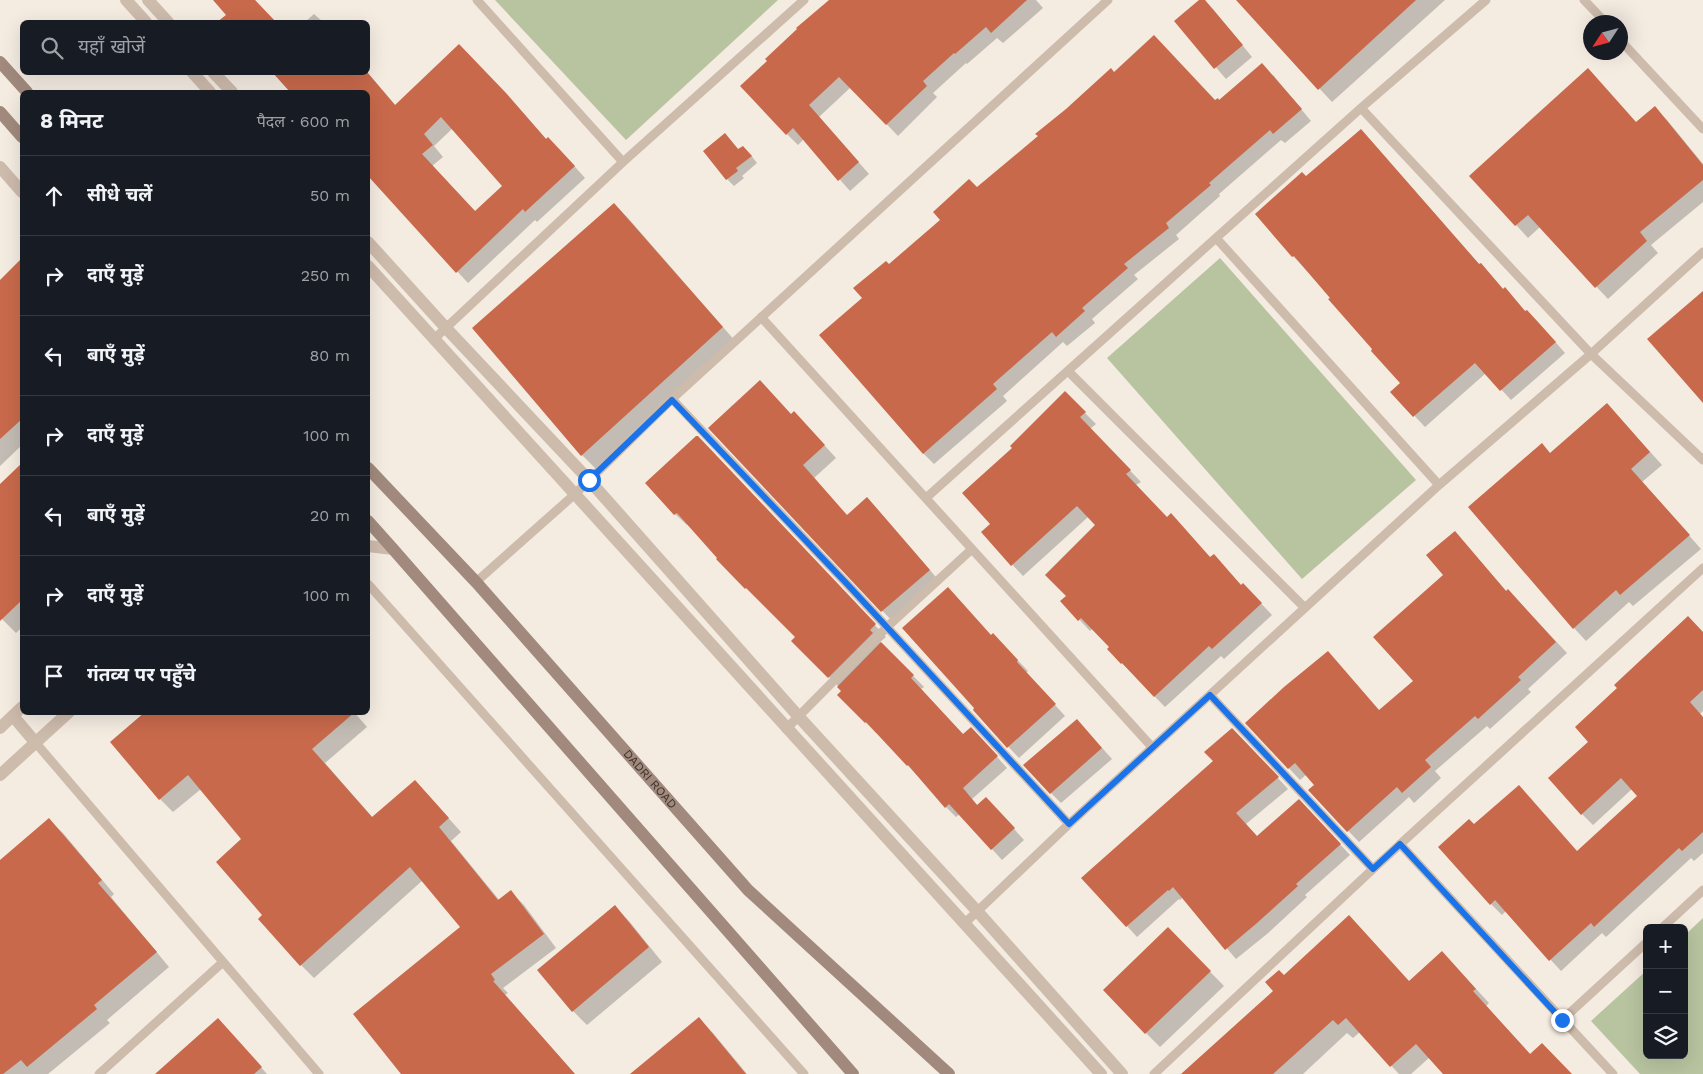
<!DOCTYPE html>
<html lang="hi">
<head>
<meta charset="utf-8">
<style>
  :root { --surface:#171b24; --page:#242831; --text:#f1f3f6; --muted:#9ea1a6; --line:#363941 }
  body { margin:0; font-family:"Work Sans","Noto Sans Devanagari",sans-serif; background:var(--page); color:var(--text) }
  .controls { position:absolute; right:15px; bottom:15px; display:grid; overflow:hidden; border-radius:8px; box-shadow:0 5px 20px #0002 }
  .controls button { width:45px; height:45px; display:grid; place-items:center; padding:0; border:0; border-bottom:1px solid var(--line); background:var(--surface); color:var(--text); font:25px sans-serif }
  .compass { position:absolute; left:1583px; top:15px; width:45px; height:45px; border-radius:50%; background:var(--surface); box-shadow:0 5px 20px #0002; rotate:234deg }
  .stop { position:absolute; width:15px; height:15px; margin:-11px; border:4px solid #1a73e8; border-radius:50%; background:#fff }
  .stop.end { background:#1a73e8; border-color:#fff; box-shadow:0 1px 5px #0008 }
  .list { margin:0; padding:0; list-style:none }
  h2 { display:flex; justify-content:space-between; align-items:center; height:65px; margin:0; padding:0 20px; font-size:21px }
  h2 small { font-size:16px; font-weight:400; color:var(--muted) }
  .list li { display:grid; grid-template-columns:32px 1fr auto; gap:15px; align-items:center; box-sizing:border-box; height:80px; padding:0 20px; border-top:1px solid var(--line) }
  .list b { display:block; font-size:19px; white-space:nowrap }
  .list em { font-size:16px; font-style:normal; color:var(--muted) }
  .icon { flex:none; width:28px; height:28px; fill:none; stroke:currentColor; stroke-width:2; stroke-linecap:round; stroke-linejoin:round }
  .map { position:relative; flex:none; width:1703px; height:1074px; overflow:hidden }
  .search { position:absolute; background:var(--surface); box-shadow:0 5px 20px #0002; left:20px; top:20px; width:350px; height:55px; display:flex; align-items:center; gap:12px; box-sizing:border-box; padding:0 18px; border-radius:8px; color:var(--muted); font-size:19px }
  .panel { position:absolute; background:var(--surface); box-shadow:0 5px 20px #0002; left:20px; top:90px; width:350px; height:625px; border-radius:8px }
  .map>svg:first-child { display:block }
</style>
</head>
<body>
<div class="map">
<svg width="1703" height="1074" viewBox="0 0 1703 1074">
  <rect width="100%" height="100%" fill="#f4ebe1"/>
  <!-- green -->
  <path fill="#b8c4a0" d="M495 0H778L626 140Z
    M1220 258 1416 480 1302 579 1107 358Z
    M1703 918V1074H1640L1591 1021 1647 970V1055H1684V936Z"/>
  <!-- shadow -->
  <path fill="#0003" fill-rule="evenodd" d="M214 0H255L275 22H229L225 18 228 15Z
    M831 0H1036L1043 8 1003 43 997 38 967 64 966 63 933 93 937 97 898 136 851 87 819 117 869 174 850 191 804 139 798 145 787 134Z
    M1201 0H1203L1213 9 1252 57 1226 79 1176 21Z
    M1237 0H1445L1332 102Z
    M314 14 323 22H305Z
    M459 46 517 106 547 140 559 149 585 178 537 222 535 220 468 283 368 175V92H292L274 72H367L396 106ZM453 128 504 186 476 212 432 166 443 157 434 146Z
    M1114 73 1216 102H1219L1273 75 1311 121 1285 143 1281 140 1219 194 1220 196 1176 235 1179 239 1134 275 1138 279 1092 319 1095 323 1067 346 1063 342 1003 396 1007 401 934 464 923 453 864 298 889 266 977 189Z
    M1655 108 1667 120 1703 164V202L1651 245 1658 253 1608 299 1540 227 1528 238 1471 176 1637 123Z
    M1361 130 1480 265 1481 264 1504 290 1505 289 1526 312 1527 311 1538 322 1565 353 1511 400 1486 373 1425 427 1392 392 1402 383 1332 298 1293 256 1306 177Z
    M725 135 739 150 750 154 757 163 742 176 744 178 734 186 727 179Z
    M614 204 628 218 736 342 596 469 582 455Z
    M19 263 22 266V445L0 466V282Z
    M1065 393 1096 424 1090 429 1141 482 1136 485 1167 519 1242 586 1254 596 1272 615 1224 659 1221 656 1165 707 1122 663 1110 647 1093 628 1090 631 1062 601 1068 596 1096 526 1088 517 1023 576 982 532 992 524 1014 448Z
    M1607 404 1662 465 1642 482 1701 549 1633 606 1629 602 1586 641 1574 628 1470 507 1550 454Z
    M792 415 806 425 836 458 814 478 847 516 867 499 879 511 941 583 894 623 709 428Z
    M710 449 886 637 880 642 924 687 921 689 963 735 981 739 1007 768 972 799 978 806 996 809 1024 840 1002 860 960 814 956 817 946 807 877 732 876 733 839 695 843 691 793 641 797 637 688 524 687 525 675 514Z
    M22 465V627L16 633 0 617V486Z
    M1455 532 1507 592 1519 602 1567 653 1528 689 1531 692 1490 729 1487 726 1435 771 1441 778 1414 803 1409 797 1359 842 1310 791 1316 785 1307 774 1300 780 1247 723 1380 711 1415 681Z
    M1703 633V711L1700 714 1703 718V853L1694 861 1691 858 1606 937 1602 933 1561 971 1506 911 1502 915 1491 904 1474 826 1578 852 1639 796 1632 789 1593 825 1582 814Z
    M991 636 1003 645 1028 671 1026 673 1065 716 1019 758 974 710 976 708Z
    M354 712 367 727 325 763 373 818 415 781 461 832 451 841 500 901 511 892 524 905 556 948 503 988 508 993 505 995 575 1074H402L462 927 423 880 314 978 301 965 264 915 243 840 201 789 173 812 160 799 112 742Z
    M1087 731 1112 759 1061 803 1051 793Z
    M1243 740 1288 789 1246 824 1257 837 1309 811 1350 855 1305 895 1307 897 1267 934 1236 959 1183 897 1180 900 1179 899 1137 937 1083 878Z
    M49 820 63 833 114 894 111 897 169 967 107 1020 110 1023 48 1074H0V862Z
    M615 907 629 921 662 962 587 1025 573 1011Z
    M1182 943 1224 986 1160 1047 1146 1033Z
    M1456 967 1489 1003 1486 1006 1531 1055 1571 1074H1445L1430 1057 1411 1074H1399L1360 1032 1353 1038 1347 1033 1303 1074H1194L1275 991 1284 976 1410 983Z
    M699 1019 713 1033 747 1074H632Z
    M229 1031 267 1074H157Z"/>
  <!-- building -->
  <path fill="#c8694b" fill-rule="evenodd" d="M213 0H255L276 22H217L226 15Z
    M829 0H1027L991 33 986 27 955 54 954 53 923 81 927 86 886 125 839 77 809 105 859 162 838 181 793 128 786 135 740 86 767 61 765 59 797 29 796 28Z
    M1199 0H1205L1243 45 1214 69 1174 21Z
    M1236 0H1416L1318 90Z
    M1154 35 1215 100 1218 98 1219 100 1262 63 1302 109 1273 134 1270 130 1209 183 1211 185 1166 223 1169 228 1124 264 1128 268 1082 308 1085 311 1056 337 1052 332 993 384 997 389 923 454 819 335 862 298 853 288 886 261 889 264 940 220 933 212 969 179 977 187 1038 136 1035 134 1066 109 1111 68 1114 72Z
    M459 44 506 93 546 139 548 137 575 166 525 212 523 209 456 273 368 176V92H290L272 72H367L395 105ZM441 117 502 186 475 211 422 154 433 145 424 134Z
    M1588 68 1636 122 1655 106 1703 165V180L1640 232 1647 241 1595 288 1528 215 1515 226 1469 176Z
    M1361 129 1479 264 1481 263 1503 289 1505 287 1525 311 1527 310 1556 342 1500 391 1475 363 1413 417 1390 392 1400 383 1371 351 1372 349 1328 299 1330 298 1294 256 1292 257 1255 214 1302 172 1306 176Z
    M725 133 738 149 743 146 752 156 736 168 738 171 726 180 703 151Z
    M614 203 723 327 581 456 472 328Z
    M22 258V419L0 439V280Z
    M1703 291V403L1647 339Z
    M760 380 791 414 794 411 825 445 803 465 847 515 867 497 930 570 881 612 708 428Z
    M1065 391 1086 412 1080 417 1131 470 1126 474 1167 517 1171 513 1210 557 1214 554 1241 585 1243 583 1262 603 1212 649 1209 646 1154 697 1122 663 1121 664 1107 649 1109 647 1081 618 1078 621 1060 601 1066 596 1045 575 1095 525 1077 506 1011 566 981 532 990 524 962 493 1012 448 1010 446Z
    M1607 403 1650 452 1631 469 1690 535 1620 595 1616 590 1573 629 1468 507 1542 443 1550 453Z
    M696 436H698L876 624 870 630 873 633 828 678 791 641 795 637 746 588 745 589 716 559 717 558 677 513 674 515 645 483Z
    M22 463V600L0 621V484Z
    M1455 531 1506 591 1508 589 1556 642 1518 677 1521 680 1478 719 1475 716 1425 760 1431 767 1402 793 1397 787 1347 832 1308 790 1314 785 1295 763 1288 769 1245 723 1284 687 1328 651 1379 710 1413 681 1373 637 1443 575 1426 555Z
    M948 587 991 635 993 633 1018 660 1017 662 1056 704 1007 748 973 710 974 708 902 628Z
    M1688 616 1703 632V690L1690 702 1703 717V832L1682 851 1679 848 1594 927 1591 923 1549 961 1495 900 1490 905 1438 847 1469 819 1474 824 1519 785 1577 851 1637 796 1621 778 1581 815 1548 778 1588 742 1575 727 1617 688 1614 685Z
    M881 642 914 675 911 678 963 734 971 727 998 756 963 788 977 805 986 797 1015 828 991 850 949 804 945 808 908 765 907 766 866 722 865 723 837 695 841 691 837 687Z
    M145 712H355L312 749 372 817 415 780 449 818 439 827 498 900 511 890 544 934 491 974 495 980 493 981 575 1074H401L353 1014 460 927 410 867 300 966 258 919 262 915 216 862 241 839 188 775 159 800 110 742Z
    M1077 719 1102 748 1050 794 1023 765Z
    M1232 728 1279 777 1236 813 1257 836 1299 799 1341 844 1296 884 1298 886 1257 923 1225 950 1173 887 1169 891 1168 890 1126 927 1081 878 1213 761 1204 752Z
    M49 818 102 880 98 883 157 952 94 1005 97 1009 27 1067 21 1060 3 1074H0V860Z
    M615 905 649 947 572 1012 537 970Z
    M1349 915 1409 981 1442 951 1476 989 1473 991 1530 1054 1542 1043 1572 1074H1443L1416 1044 1390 1067 1346 1018 1338 1025 1333 1020 1273 1074H1181L1273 991 1265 982 1279 970 1284 975Z
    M1168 927 1211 971 1145 1034 1103 990Z
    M699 1017 746 1074H630Z
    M218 1018 262 1067 254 1074H155Z"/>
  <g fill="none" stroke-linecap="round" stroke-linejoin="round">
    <!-- service -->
    <path stroke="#cdbbac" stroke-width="9" d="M477 0 623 162
      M1584 0 1605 22
      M1620 40 1703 129
      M1361 108 1591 354 1703 460
      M1217 239 1439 485
      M761 317 1152 747
      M434 339 623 162 804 0
      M1068 371 1305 608
      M672 399 848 585 1069 824
      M926 498 1361 108 1486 0
      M476 582 575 494 672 399 1108 0
      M368 584 804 1074
      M1210 695 1373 869
      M786 729 887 627 972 549
      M35 742 319 1074
      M1400 844 1613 1074
      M965 923 1069 824 1439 485 1591 354 1703 252
      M1662 928 1703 890
      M1562 1020 1647 942
      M99 1074 223 962
      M1154 1074 1373 869 1703 568"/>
    <!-- minor -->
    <path stroke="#cdbbac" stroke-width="12" d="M0 167 22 192
      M13 716 35 742"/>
    <!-- tertiary -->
    <path stroke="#cdbbac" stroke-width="12" d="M126 0 146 22
      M148 0 168 22
      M192 72 210 92
      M213 72 232 92
      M368 242 446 328 589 480 799 717 977 911 1122 1074
      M368 266 1101 1074
      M368 546 393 549
      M0 728 22 707
      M0 775 69 712"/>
    <!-- secondary -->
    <g stroke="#a18a7d" stroke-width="12">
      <path d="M0 62 27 92"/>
      <path d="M0 112 22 137"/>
      <path id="s1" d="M368 468 476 582 748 890 949 1074"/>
      <path d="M368 521 393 549 853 1074"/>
    </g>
  </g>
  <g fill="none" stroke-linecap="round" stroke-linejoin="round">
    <!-- route -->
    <path stroke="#1a73e8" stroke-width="6" d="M589 480 672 400 848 585 1069 824 1210 695 1373 869 1400 844 1562 1020"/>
  </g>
  <g text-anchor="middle" stroke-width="4" stroke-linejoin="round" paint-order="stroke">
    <!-- street labels -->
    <g font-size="12" fill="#3b302b" stroke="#fbf5ee">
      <text dy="4" stroke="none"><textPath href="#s1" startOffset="420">DADRI ROAD</textPath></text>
    </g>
  </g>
</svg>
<div class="controls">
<button>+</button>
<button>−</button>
<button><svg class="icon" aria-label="layers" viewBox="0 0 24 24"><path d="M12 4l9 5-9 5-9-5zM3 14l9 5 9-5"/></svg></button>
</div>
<svg class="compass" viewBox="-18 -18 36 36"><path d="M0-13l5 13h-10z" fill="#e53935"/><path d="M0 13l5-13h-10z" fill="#9ea1a6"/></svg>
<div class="stop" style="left:589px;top:480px"></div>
<div class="stop end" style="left:1562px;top:1020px"></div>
<div class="search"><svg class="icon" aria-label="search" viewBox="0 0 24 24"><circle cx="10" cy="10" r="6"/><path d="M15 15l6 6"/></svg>यहाँ खोजें</div>
<section class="panel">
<h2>8 मिनट<small>पैदल · 600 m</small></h2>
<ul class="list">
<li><svg class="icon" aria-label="ahead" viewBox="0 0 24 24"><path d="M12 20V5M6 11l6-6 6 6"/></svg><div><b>सीधे चलें</b></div><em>50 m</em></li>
<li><svg class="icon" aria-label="right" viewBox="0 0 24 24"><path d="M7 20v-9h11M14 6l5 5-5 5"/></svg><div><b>दाएँ मुड़ें</b></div><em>250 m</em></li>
<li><svg class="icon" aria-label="left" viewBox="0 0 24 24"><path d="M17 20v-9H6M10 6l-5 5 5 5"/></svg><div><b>बाएँ मुड़ें</b></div><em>80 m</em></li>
<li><svg class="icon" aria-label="right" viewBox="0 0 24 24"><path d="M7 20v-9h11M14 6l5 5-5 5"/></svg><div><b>दाएँ मुड़ें</b></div><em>100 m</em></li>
<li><svg class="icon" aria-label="left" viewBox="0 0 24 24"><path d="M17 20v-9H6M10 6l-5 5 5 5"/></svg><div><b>बाएँ मुड़ें</b></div><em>20 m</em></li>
<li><svg class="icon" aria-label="right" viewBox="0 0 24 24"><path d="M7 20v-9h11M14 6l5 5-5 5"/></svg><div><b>दाएँ मुड़ें</b></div><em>100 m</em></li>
<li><svg class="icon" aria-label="arrive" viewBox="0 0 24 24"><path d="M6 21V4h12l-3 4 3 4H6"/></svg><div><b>गंतव्य पर पहुँचे</b></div></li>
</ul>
</section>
</div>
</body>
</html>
